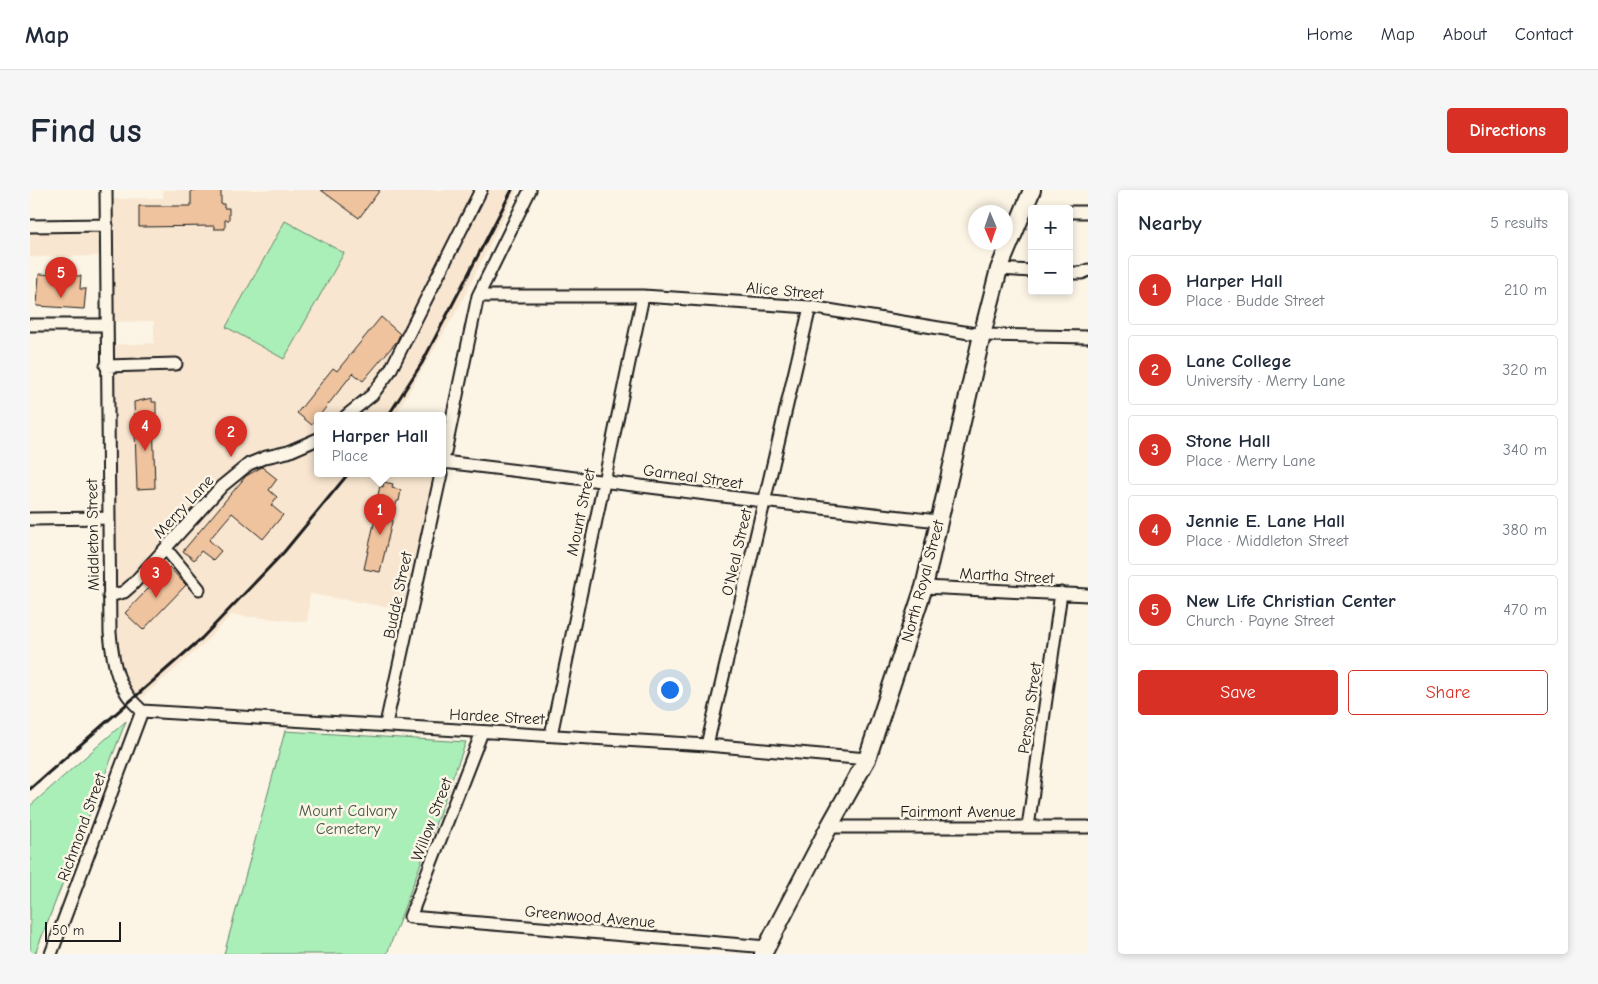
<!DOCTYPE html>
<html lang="en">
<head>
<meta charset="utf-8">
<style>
  :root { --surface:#fff; --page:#f6f6f7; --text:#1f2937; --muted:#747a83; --line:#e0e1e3; --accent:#d93025 }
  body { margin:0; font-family:"Comic Neue",sans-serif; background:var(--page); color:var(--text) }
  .controls { position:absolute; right:15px; top:15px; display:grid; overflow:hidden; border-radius:5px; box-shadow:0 2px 8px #0003 }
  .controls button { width:45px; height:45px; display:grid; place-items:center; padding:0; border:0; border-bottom:1px solid var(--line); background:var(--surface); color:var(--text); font:25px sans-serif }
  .compass { position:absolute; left:938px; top:15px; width:45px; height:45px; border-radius:50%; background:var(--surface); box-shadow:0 2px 8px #0003; rotate:178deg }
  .scale { position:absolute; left:15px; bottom:12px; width:76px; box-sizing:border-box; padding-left:5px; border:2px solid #1c1c1c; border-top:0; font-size:14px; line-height:18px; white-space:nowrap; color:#1c1c1c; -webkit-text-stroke:4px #fcf5e5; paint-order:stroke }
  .you { position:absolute; left:639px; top:499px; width:18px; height:18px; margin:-12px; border:4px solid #fff; border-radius:50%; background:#1a73e8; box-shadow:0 0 0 8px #1a73e833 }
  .badge { display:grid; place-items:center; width:32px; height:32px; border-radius:50%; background:var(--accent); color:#fff; font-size:16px; font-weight:700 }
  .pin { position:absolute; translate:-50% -41px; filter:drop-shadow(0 1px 2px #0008) }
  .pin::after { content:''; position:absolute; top:26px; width:18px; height:15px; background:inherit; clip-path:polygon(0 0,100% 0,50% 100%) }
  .popup { position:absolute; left:284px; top:222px; width:132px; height:65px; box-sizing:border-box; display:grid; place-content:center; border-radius:5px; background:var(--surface); filter:drop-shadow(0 1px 4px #0005); font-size:16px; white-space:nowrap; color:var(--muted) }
  .popup b { font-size:19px; color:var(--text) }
  .popup::after { content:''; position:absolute; left:50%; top:100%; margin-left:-10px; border:10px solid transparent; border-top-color:var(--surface) }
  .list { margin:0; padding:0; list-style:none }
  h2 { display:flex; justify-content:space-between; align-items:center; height:65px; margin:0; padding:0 20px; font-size:21px }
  h2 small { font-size:16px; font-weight:400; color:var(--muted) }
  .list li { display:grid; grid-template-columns:32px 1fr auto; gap:15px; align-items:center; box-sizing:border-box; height:70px; margin:0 10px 10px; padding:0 10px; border:1px solid var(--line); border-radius:5px }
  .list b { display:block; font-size:19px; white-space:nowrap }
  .list p { margin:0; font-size:16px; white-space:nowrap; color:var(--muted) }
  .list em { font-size:16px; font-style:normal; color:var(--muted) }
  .actions { display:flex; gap:10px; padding:15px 20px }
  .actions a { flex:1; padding:11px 0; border:1px solid var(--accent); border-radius:5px; text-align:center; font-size:18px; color:var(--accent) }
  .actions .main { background:var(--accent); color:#fff }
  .map { position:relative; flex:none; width:1058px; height:764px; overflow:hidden; border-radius:5px }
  header { display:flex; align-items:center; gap:30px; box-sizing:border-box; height:70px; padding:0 25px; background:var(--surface); border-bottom:1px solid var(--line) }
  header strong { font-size:24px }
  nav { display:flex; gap:28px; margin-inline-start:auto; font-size:18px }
  .intro { display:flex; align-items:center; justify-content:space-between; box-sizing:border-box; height:120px; padding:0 30px }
  h1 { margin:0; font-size:35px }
  .button { padding:12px 22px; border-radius:5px; background:var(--accent); color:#fff; font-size:18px; font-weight:700 }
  main { display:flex; gap:30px; padding:0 30px }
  aside { flex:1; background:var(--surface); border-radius:5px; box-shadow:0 2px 8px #0003 }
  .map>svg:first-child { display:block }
</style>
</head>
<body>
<header>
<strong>Map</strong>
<nav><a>Home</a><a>Map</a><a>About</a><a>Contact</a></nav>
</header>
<div class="intro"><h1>Find us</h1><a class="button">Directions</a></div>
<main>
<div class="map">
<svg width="1058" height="764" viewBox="0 0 1058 764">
  <rect width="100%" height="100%" fill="#fcf5e5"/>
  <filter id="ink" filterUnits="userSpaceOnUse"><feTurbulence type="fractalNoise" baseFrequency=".02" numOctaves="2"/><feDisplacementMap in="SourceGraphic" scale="10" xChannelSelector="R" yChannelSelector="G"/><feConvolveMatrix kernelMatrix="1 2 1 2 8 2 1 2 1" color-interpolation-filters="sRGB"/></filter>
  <g filter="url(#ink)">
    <!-- built -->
    <path fill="#f8e6d0" d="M133 0H487L429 117 365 226H288V284H406L375 420 280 404 277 432 201 425 172 456 109 510 100 504 83 458 79 155 124 153V131L81 132 78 66 0 67V38L79 37 78 9 133 8Z"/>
    <!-- green -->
    <path fill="#aaeeb8" stroke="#63856a" d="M255 31 314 63 254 169 196 137Z
      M96 531 5 764H0V616Z
      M255 541 436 552 357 764H194Z"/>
    <!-- building -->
    <path fill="#efc39e" stroke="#1c1c1c" d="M161 0H191V14H194V18H199V30H195V39H184V36L109 37V16H161Z
      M291 0H350L329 28Z
      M9 84 51 86 50 99H56L54 119 7 116Z
      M351 127 370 144 367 151 333 191 323 183 282 235 267 223 303 178 307 181Z
      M122 208V212H126V224H123L125 298 107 299 104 212Z
      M232 277 247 289 239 300 247 307 241 315 253 325 233 349 202 323 179 350 191 361 183 370 171 361 164 370 153 361 216 286Z
      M354 292 363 294 362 298 371 300 369 311H367L350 382 334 379 350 306 348 305 350 296 353 297Z
      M139 377 156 395 113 440 95 423Z"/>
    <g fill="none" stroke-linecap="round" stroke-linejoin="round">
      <defs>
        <path id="minor" d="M76 0 80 443C83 474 87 499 112 521L677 555 837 569
          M1039 22H1058
          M0 36 77 35
          M969 79 1002 81
          M1039 83H1052L1058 80
          M448 106H613L780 117 952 145 1058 147
          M0 135H76
          M76 176 146 174
          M316 226 342 205 360 181 451 0
          M413 272C579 291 743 314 909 331
          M412 276 448 106 500 0
          M0 329 78 328
          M136 359 169 399
          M894 397 1058 405
          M79 406 94 402 102 395 192 296 219 274 236 267 258 262 288 249
          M356 534 411 284
          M452 542 380 727 737 757
          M521 545 613 106
          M677 555 780 117
          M799 637H1058
          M998 637 1031 403
          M21 764 112 521"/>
        <path id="secondary" d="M733 764 799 637 837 569 894 397 952 145 969 79 1002 0"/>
      </defs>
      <!-- minor casing -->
      <use href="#minor" stroke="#1c1c1c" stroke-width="15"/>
      <!-- secondary casing -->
      <use href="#secondary" stroke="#1c1c1c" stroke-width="20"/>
      <!-- minor -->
      <use href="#minor" stroke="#fcf5e5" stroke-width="11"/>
      <!-- secondary -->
      <use href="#secondary" stroke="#fcf5e5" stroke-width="16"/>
      <!-- rail -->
      <path stroke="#1c1c1c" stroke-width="3" d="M358 226 392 173 482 0
        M0 599 172 448 254 362 318 284"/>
    </g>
  </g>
  <g text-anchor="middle" stroke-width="5" stroke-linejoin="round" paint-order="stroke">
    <!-- street labels -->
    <g font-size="16" fill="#1c1c1c" stroke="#fcf5e5">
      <text transform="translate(755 100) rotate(5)" y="6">Alice Street</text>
      <text transform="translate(663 286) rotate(8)" y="6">Garneal Street</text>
      <text transform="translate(153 316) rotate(-47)" y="6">Merry Lane</text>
      <text transform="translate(550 322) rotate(-78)" y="6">Mount Street</text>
      <text transform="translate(62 345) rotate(-91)" y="6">Middleton Street</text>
      <text transform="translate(706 362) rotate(-77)" y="6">O'Neal Street</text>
      <text transform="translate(977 385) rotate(3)" y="6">Martha Street</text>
      <text transform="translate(892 391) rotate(-75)" y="6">North Royal Street</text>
      <text transform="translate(367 405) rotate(-78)" y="6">Budde Street</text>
      <text transform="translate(999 518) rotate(-82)" y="6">Person Street</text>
      <text transform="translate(467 526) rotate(3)" y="6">Hardee Street</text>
      <text x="928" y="627">Fairmont Avenue</text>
      <text transform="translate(401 629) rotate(-69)" y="6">Willow Street</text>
      <text transform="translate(51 637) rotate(-70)" y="6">Richmond Street</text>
      <text transform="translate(560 726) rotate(5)" y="6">Greenwood Avenue</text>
    </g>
    <!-- park labels -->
    <g font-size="16" fill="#475b4b" stroke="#fcf5e5">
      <text x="318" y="626">Mount Calvary<tspan x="318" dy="18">Cemetery</tspan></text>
    </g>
  </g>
</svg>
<div class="controls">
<button>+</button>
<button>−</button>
</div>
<svg class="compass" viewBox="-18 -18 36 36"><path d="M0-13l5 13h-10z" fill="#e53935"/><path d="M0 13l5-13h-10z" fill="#747a83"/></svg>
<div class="scale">50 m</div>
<div class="you"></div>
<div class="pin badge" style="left:350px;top:345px">1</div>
<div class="popup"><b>Harper Hall</b>Place</div>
<div class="pin badge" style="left:201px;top:267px">2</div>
<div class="pin badge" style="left:126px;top:408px">3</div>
<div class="pin badge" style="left:115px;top:261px">4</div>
<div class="pin badge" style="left:31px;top:108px">5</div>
</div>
<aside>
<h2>Nearby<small>5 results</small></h2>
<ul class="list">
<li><span class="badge">1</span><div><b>Harper Hall</b><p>Place · Budde Street</p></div><em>210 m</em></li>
<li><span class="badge">2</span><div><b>Lane College</b><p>University · Merry Lane</p></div><em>320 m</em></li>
<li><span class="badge">3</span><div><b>Stone Hall</b><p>Place · Merry Lane</p></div><em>340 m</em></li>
<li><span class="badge">4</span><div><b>Jennie E. Lane Hall</b><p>Place · Middleton Street</p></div><em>380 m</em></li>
<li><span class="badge">5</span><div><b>New Life Christian Center</b><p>Church · Payne Street</p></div><em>470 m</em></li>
</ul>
<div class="actions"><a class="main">Save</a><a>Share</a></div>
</aside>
</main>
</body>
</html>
